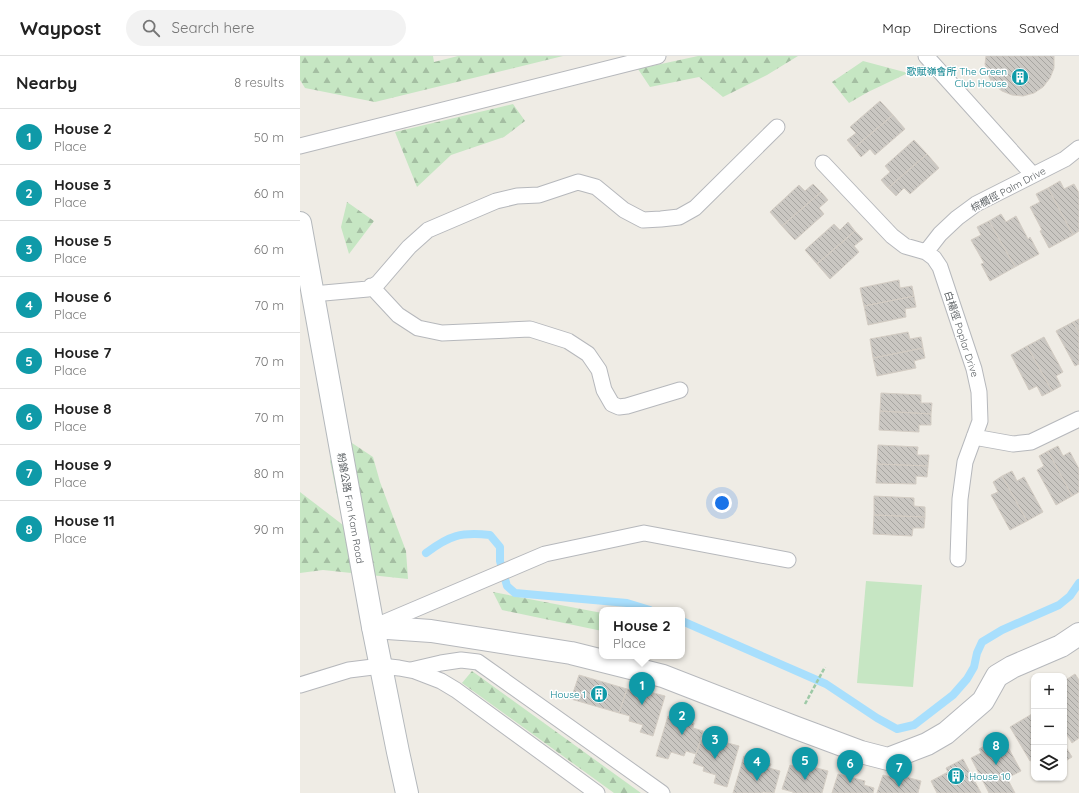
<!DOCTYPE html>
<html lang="en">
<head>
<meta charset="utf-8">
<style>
  :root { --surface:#fff; --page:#f2f2f2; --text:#222; --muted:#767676; --line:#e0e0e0; --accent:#e53537 }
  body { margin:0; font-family:Quicksand,"Noto Sans TC",sans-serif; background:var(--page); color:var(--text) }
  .controls { position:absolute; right:12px; bottom:12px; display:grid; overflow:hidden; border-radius:8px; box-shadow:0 1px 3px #0004 }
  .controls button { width:36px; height:36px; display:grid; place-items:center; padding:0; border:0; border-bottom:1px solid var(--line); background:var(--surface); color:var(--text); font:20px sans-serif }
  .you { position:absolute; left:422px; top:447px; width:14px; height:14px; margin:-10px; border:3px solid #fff; border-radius:50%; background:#1a73e8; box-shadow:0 0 0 6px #1a73e833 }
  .badge { display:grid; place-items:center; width:26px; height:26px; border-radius:50%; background:var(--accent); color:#fff; font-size:13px; font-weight:700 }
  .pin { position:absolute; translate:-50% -33px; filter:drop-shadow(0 1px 2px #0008) }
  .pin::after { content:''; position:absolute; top:21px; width:14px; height:12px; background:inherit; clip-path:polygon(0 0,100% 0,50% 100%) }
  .popup { position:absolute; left:299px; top:551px; width:86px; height:52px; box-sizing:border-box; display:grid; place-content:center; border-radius:8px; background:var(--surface); filter:drop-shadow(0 1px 3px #0005); font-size:13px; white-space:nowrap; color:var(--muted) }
  .popup b { font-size:15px; color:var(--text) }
  .popup::after { content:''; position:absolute; left:50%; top:100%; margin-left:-8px; border:8px solid transparent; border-top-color:var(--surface) }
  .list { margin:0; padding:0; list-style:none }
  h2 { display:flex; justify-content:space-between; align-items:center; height:52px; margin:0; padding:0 16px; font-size:17px }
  h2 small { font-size:13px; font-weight:400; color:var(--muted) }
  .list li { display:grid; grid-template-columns:26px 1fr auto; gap:12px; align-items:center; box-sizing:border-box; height:56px; padding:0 16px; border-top:1px solid var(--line) }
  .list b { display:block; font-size:15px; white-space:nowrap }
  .list p { margin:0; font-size:13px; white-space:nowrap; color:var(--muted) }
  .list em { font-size:13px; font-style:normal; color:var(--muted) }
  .icon { flex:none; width:22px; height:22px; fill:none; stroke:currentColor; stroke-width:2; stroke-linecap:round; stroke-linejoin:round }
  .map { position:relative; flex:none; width:779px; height:737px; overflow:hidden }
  header { display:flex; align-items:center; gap:24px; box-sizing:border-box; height:56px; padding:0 20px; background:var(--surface); border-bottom:1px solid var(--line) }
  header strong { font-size:19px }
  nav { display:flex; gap:22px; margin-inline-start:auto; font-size:14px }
  .search { width:280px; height:36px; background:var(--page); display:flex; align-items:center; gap:10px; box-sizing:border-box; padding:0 14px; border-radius:22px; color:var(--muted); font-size:15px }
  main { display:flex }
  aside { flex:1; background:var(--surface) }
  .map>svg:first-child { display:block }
</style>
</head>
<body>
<header>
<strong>Waypost</strong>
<div class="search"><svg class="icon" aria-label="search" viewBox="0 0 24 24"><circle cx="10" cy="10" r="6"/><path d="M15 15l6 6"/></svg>Search here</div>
<nav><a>Map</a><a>Directions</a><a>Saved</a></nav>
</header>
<main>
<aside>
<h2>Nearby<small>8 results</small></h2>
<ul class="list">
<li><span class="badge" style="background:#0f9aa8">1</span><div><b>House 2</b><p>Place</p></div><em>50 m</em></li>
<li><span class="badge" style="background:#0f9aa8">2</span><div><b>House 3</b><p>Place</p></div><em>60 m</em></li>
<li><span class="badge" style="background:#0f9aa8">3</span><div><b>House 5</b><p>Place</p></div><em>60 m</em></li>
<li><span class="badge" style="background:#0f9aa8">4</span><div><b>House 6</b><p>Place</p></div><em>70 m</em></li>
<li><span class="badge" style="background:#0f9aa8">5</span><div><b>House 7</b><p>Place</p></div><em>70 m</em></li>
<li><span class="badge" style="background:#0f9aa8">6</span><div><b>House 8</b><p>Place</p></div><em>70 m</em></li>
<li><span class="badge" style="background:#0f9aa8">7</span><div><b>House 9</b><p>Place</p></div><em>80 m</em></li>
<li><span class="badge" style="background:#0f9aa8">8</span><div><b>House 11</b><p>Place</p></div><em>90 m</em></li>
</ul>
</aside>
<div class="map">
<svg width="779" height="737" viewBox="0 0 779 737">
  <defs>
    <pattern id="forest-firs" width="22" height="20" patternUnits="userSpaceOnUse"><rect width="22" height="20" fill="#c6e6c3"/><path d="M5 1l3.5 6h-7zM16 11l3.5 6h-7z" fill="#a4bea2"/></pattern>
    <pattern id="building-back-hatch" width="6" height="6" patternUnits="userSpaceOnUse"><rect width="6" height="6" fill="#cac7c2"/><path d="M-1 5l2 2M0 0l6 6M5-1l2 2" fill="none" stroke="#a7a5a1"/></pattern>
  </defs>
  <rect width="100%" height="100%" fill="#efece5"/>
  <!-- green -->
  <path fill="#c6e6c3" d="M566 525 622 529 613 631 557 627Z"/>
  <!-- forest -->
  <path fill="url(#forest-firs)" d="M0 0H133L134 6 158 0H263L75 46 5 32 0 24Z
    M398 0H498L467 19 423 41 399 21 350 31 338 13Z
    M563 5 608 17 568 36 549 47 532 26Z
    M213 48 225 65 204 81 151 99 117 131 95 76Z
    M47 146 74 165 49 198 41 171Z
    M43 381 73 401 80 426 106 495 108 523 23 514 0 517V436L43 469 30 405Z
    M193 536 302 557V575L202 554Z
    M172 615 341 737H314L162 627Z"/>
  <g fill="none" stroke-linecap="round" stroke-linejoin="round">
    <!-- stream -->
    <path stroke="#a8dffd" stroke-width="8" d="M126 497C150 479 161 476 190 479L200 491V505L207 530 215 537 327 547 350 554
      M382 565 526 628 577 662 597 673 614 669 653 639 667 623 674 611 677 597 682 586 702 574 759 549 770 540 779 527"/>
  </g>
  <!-- building -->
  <path fill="url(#building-back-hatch)" stroke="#d4cdc4" d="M686 0H754V12L750 22 743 31 734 37 723 40 712 39 702 35 693 28 688 19 685 8Z
    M580 45 593 59 554 92 547 84 556 77 550 71Z
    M593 59 605 73 575 99 570 93 561 101 554 92Z
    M614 84 627 98 588 132 581 124 590 116 585 110Z
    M627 98 639 112 610 138 604 132 596 140 588 132Z
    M760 125 764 133 774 128 779 137V175L773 179 748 132Z
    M513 128 521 136 482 170 470 156 499 129 505 135Z
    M748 132 773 179 749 192 740 175 742 174 730 151 740 146 736 138Z
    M521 136 528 144 519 152 524 158 495 184 482 170Z
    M701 158 706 166 716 160 728 183 730 181 739 198 715 211 689 165Z
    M689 165 715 211 690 225 681 208 684 207 671 184 681 179 677 171Z
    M548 166 555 175 517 208 505 194 534 168 540 174Z
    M555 175 563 183 554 190 559 196 530 223 517 208Z
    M599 224 600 232 612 230 614 240 564 250 560 232Z
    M614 240 616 251 605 253 606 261 568 269 564 250Z
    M779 263V277L773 266Z
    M773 266 779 277V308L775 310 756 275Z
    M608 276 610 283 621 281 623 292 573 302 570 283Z
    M744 281 763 316 756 320 761 330 752 335 727 290Z
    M727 290 752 335 742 340 737 330 729 334 711 299Z
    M623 292 625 302 614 305 616 312 577 320 573 302Z
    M581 337 621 339V347H632L631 358 580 355Z
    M580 355 631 358V369H619V376L579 374Z
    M578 389 618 391 617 399H629L628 410 577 408Z
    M758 390 763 400 770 396 779 413V436L772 440 748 395Z
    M748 395 772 440 756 449 737 414 744 410 739 400Z
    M577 408 628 410 627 421 616 420V428L576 427Z
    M712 415 717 425 724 421 743 456 727 465 702 420Z
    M702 420 727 465 710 474 691 439 698 436 693 426Z
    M574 440 614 442V450L625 451V461L574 459Z
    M574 459 625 461 624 472H613L612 480 573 478Z
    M775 618 779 624V682L772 687 764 674V625Z
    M279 619 327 633 319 657 271 643Z
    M327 633 345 639 346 635 365 640 353 680 340 676 343 669 329 665 330 660 319 657Z
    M732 658 734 660V703L730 705 710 671Z
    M368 660 394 667 393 672 403 675 396 698 386 695 384 700 371 696 368 703 356 700Z
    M702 680 721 715 707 722 715 737H689L671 702 681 697 679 693Z
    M401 684 419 689 420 685 439 690 427 731 414 727 416 719 403 715 404 711 393 707Z
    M764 688 772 701 764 706Z
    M444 700 471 708 469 712 480 715 474 737 463 736 462 737H433Z
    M663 703 681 737H637L631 725 648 716 646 712Z
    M490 709 508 714 509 710 528 715 522 737H493V736L482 733Z
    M538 718 565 725 564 729 574 732 573 737H532Z
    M583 719 601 724 602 720 621 725 618 737H577Z"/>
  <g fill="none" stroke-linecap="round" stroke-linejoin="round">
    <defs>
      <path id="service" d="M626 0 733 119
        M0 90 358 0
        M523 107 592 180 605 190 626 196 634 202 640 211 674 313 679 336 680 365 665 406 660 443 658 503
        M626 196 640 178 657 162 676 148 765 103 779 92
        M71 230 98 259 118 272 142 277 230 273 268 285 288 298 299 314 304 334 312 348 319 351 327 350 380 334
        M13 238 68 233 78 227 109 191 128 174 196 145 217 140 239 139 278 126 296 131 324 154 343 164 361 163 379 161 395 152 477 71
        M674 381 713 388 731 386 779 363
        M78 569 245 498 344 477 488 504
        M111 614 141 607 161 604 178 606 362 737
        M0 629 49 614 81 610 99 612 115 615 141 625 156 634 297 737"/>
      <path id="minor" d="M73 571 131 575 271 597 363 620 494 671 561 696 588 703 627 688 646 677 683 645 697 620 712 611 761 590 779 578"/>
      <path id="secondary" d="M0 167 73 571 98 696 107 737"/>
    </defs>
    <!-- service casing -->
    <use href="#service" stroke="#b6b8bc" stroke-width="17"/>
    <!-- minor casing -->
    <use href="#minor" stroke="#b6b8bc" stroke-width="24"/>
    <!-- secondary casing -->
    <use href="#secondary" stroke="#b4b8bc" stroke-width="24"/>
    <!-- path -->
    <path stroke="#9dc9a6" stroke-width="2.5" stroke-dasharray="4 2" stroke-linecap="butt" d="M505 648 525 611"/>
    <!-- service -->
    <use href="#service" stroke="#fff" stroke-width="15"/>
    <!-- minor -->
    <use href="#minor" stroke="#fff" stroke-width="22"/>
    <!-- secondary -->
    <use href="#secondary" stroke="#fff" stroke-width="22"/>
  </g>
  <!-- icons -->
  <defs>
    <symbol id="building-disc" viewBox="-11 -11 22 22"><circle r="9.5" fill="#0f9aa8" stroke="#fff"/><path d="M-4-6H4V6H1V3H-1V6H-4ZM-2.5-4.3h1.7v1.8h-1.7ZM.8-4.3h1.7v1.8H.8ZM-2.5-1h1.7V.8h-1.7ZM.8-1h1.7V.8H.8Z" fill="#fff"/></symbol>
  </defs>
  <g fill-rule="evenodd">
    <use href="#building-disc" x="710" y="11" width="20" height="20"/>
    <use href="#building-disc" x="289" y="628" width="20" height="20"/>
    <use href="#building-disc" x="646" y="710" width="20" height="20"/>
  </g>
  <g text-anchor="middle" stroke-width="3" stroke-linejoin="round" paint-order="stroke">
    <!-- culture labels -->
    <g font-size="10" fill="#0d838f" stroke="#fff" text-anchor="end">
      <text x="707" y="19">歌賦嶺會所 The Green<tspan x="707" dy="12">Club House</tspan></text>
      <text x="286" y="642">House 1</text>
      <text x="669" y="724" text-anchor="start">House 10</text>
    </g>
    <!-- street labels -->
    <g font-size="10" fill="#5d6265" stroke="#fff">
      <text transform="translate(708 133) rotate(-28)" y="4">棕櫚徑 Palm Drive</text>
      <text transform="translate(662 278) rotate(72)" y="4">白楊徑 Poplar Drive</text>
      <text transform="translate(51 452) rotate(80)" y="4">粉錦公路 Fan Kam Road</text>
    </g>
  </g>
</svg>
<div class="controls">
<button>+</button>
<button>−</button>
<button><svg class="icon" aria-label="layers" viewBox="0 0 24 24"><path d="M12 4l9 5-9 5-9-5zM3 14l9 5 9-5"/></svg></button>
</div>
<div class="you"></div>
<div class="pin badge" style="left:342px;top:649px;background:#0f9aa8">1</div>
<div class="popup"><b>House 2</b>Place</div>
<div class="pin badge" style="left:382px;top:679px;background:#0f9aa8">2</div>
<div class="pin badge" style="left:415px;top:703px;background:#0f9aa8">3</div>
<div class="pin badge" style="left:457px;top:725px;background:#0f9aa8">4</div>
<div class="pin badge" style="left:505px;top:724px;background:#0f9aa8">5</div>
<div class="pin badge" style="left:550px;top:727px;background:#0f9aa8">6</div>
<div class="pin badge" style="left:599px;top:731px;background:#0f9aa8">7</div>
<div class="pin badge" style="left:696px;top:709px;background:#0f9aa8">8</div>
</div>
</main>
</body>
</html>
